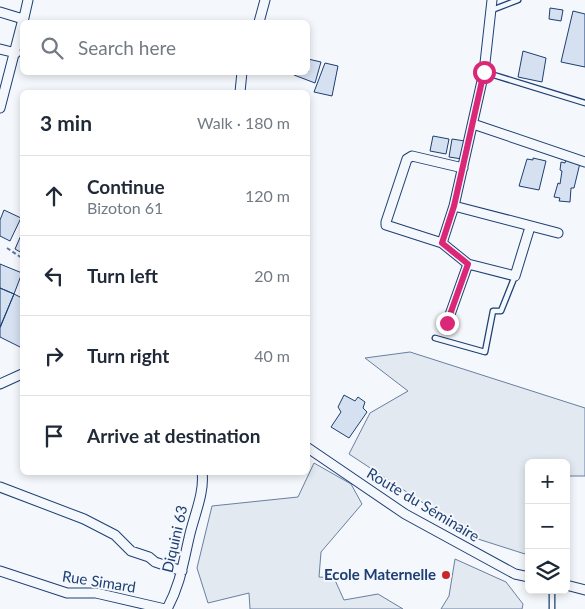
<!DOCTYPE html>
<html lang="en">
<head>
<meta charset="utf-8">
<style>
  :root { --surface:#fff; --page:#f6f6f7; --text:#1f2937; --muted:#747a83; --line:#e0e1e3 }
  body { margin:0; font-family:Lato,sans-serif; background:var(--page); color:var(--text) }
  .controls { position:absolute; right:15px; bottom:15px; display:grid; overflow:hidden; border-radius:8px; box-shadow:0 2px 8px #0003 }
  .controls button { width:45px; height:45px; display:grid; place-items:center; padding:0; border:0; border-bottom:1px solid var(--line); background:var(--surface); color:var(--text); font:25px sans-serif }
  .stop { position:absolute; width:15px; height:15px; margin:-11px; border:4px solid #db2777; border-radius:50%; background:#fff }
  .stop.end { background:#db2777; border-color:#fff; box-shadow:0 1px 5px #0008 }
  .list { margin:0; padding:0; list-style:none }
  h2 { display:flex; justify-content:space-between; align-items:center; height:65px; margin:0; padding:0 20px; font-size:21px }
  h2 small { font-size:16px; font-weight:400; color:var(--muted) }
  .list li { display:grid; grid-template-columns:32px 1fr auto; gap:15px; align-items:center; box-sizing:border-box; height:80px; padding:0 20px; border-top:1px solid var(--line) }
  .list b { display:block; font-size:19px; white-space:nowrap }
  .list p { margin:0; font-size:16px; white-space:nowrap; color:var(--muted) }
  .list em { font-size:16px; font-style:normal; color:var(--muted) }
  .icon { flex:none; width:28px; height:28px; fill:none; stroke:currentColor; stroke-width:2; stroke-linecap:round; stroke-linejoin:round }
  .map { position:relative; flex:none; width:585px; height:609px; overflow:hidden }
  .search { position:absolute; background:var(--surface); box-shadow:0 2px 8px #0003; left:20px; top:20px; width:290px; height:55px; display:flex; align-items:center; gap:12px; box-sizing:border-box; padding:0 18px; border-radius:8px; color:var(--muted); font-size:19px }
  .panel { position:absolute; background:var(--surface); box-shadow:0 2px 8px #0003; left:20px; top:90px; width:290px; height:385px; border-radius:8px }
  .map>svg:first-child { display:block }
</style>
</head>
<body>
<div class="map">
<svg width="585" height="609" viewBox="0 0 585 609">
  <rect width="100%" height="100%" fill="#f4f7fb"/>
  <!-- green -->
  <path fill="#e3e9f0" stroke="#687fa3" d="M410 352 585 408V476H566V463H529V547L525 554 478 539 349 454 370 413 408 391 365 358Z
    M314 463 351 484 362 504 321 552 319 577 334 578 344 600 378 594 403 609H250L249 593 208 603 197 568 212 506 298 497Z
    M455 559 506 582 523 604 522 609H441L449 596Z"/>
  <!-- building -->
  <path fill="#d5e0f0" stroke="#1d3f73" d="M550 8 563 10 561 21 549 19Z
    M573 11 585 14V67L561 62Z
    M523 51 546 58 542 82 518 77Z
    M308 59 321 62 315 83 294 75 295 72H308Z
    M325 63 338 66 332 96 314 92Z
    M433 136 449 139 446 154 430 151Z
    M452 139 465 141 462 159 449 157Z
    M533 158 546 161 539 190 519 186 527 159 533 160Z
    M566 159 580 163 574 188H571L570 202 559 201 560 198 554 197 558 183 560 184 562 171 560 170 561 162 565 163Z
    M4 210 21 218 10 241 0 236V220Z
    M22 233V253L15 249Z
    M0 264 22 273 14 294 0 288Z
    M0 288 14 294 0 327Z
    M14 294 22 298V348L0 337V328Z
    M344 395 355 401 358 397 365 402 363 408 367 412 349 438 331 427 341 412 338 407Z"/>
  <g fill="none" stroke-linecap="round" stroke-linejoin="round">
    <defs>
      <path id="lane" d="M492 10 518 0
        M484 72 585 103
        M435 338 485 352 493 311H501L515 276
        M552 590V609"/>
      <path id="street" d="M0 12 23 19
        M23 22 28 0
        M259 22 265 0
        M0 49 16 53
        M240 92 242 72
        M0 108 22 23
        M473 124 585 162
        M463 168 412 156 407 159 386 222V225L442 243 468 264 515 276 530 227
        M454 206 558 233
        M442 243 454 206 484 72 492 0
        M447 323 468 264
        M0 384 22 374
        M308 448 405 514 515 574 529 577
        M0 487 84 519 115 535 131 551 149 557 155 562 182 571
        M0 571 67 593H96L165 609
        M566 585 585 590
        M167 609C180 585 183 564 189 538 193 518 205 493 202 472"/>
    </defs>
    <!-- lane casing -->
    <use href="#lane" stroke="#1d3f73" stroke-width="7"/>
    <!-- street casing -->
    <use href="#street" stroke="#1d3f73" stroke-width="11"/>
    <!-- path -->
    <path stroke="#5e769c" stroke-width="2" stroke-dasharray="4 2.5" stroke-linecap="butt" d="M7 248 22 258"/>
    <!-- lane -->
    <use href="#lane" stroke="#f4f7fb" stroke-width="4.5"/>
    <!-- street -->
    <use href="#street" stroke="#f4f7fb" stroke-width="9"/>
  </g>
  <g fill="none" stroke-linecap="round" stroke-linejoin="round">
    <!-- route -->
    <path stroke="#db2777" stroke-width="6" d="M447 323 468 264 442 243 454 206 484 72"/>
  </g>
  <!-- markers -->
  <circle fill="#c62828" stroke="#f4f7fb" stroke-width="2" cx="446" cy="575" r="5"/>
  <g text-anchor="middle" stroke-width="4" stroke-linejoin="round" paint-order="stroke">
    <!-- street labels -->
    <g font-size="15" fill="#1d3f73" stroke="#f4f7fb">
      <text transform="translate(423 505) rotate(31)" y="5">Route du Séminaire</text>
      <text transform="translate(175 539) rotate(-77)" y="5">Diquini 63</text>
      <text transform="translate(99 582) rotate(9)" y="5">Rue Simard</text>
    </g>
    <!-- poi labels -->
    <g font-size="15" font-weight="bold" fill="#1d3f73" stroke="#f4f7fb" text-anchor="end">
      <text x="436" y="580">Ecole Maternelle</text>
    </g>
  </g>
</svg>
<div class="controls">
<button>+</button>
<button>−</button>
<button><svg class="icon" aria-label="layers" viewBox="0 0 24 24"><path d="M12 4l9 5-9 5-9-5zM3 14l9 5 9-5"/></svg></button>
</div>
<div class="stop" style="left:484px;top:72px"></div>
<div class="stop end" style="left:447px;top:323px"></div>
<div class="search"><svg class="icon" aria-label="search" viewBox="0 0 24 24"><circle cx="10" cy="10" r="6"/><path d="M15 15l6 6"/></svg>Search here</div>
<section class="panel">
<h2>3 min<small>Walk · 180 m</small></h2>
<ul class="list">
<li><svg class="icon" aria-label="ahead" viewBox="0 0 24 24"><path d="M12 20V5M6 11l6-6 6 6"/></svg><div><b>Continue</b><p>Bizoton 61</p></div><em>120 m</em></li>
<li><svg class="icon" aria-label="left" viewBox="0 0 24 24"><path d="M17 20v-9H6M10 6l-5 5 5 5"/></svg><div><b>Turn left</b></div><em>20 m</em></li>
<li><svg class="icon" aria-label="right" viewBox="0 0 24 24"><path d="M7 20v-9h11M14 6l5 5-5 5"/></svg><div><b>Turn right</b></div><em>40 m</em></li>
<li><svg class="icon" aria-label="arrive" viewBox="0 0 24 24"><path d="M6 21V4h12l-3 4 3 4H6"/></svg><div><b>Arrive at destination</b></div></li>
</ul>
</section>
</div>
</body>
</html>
